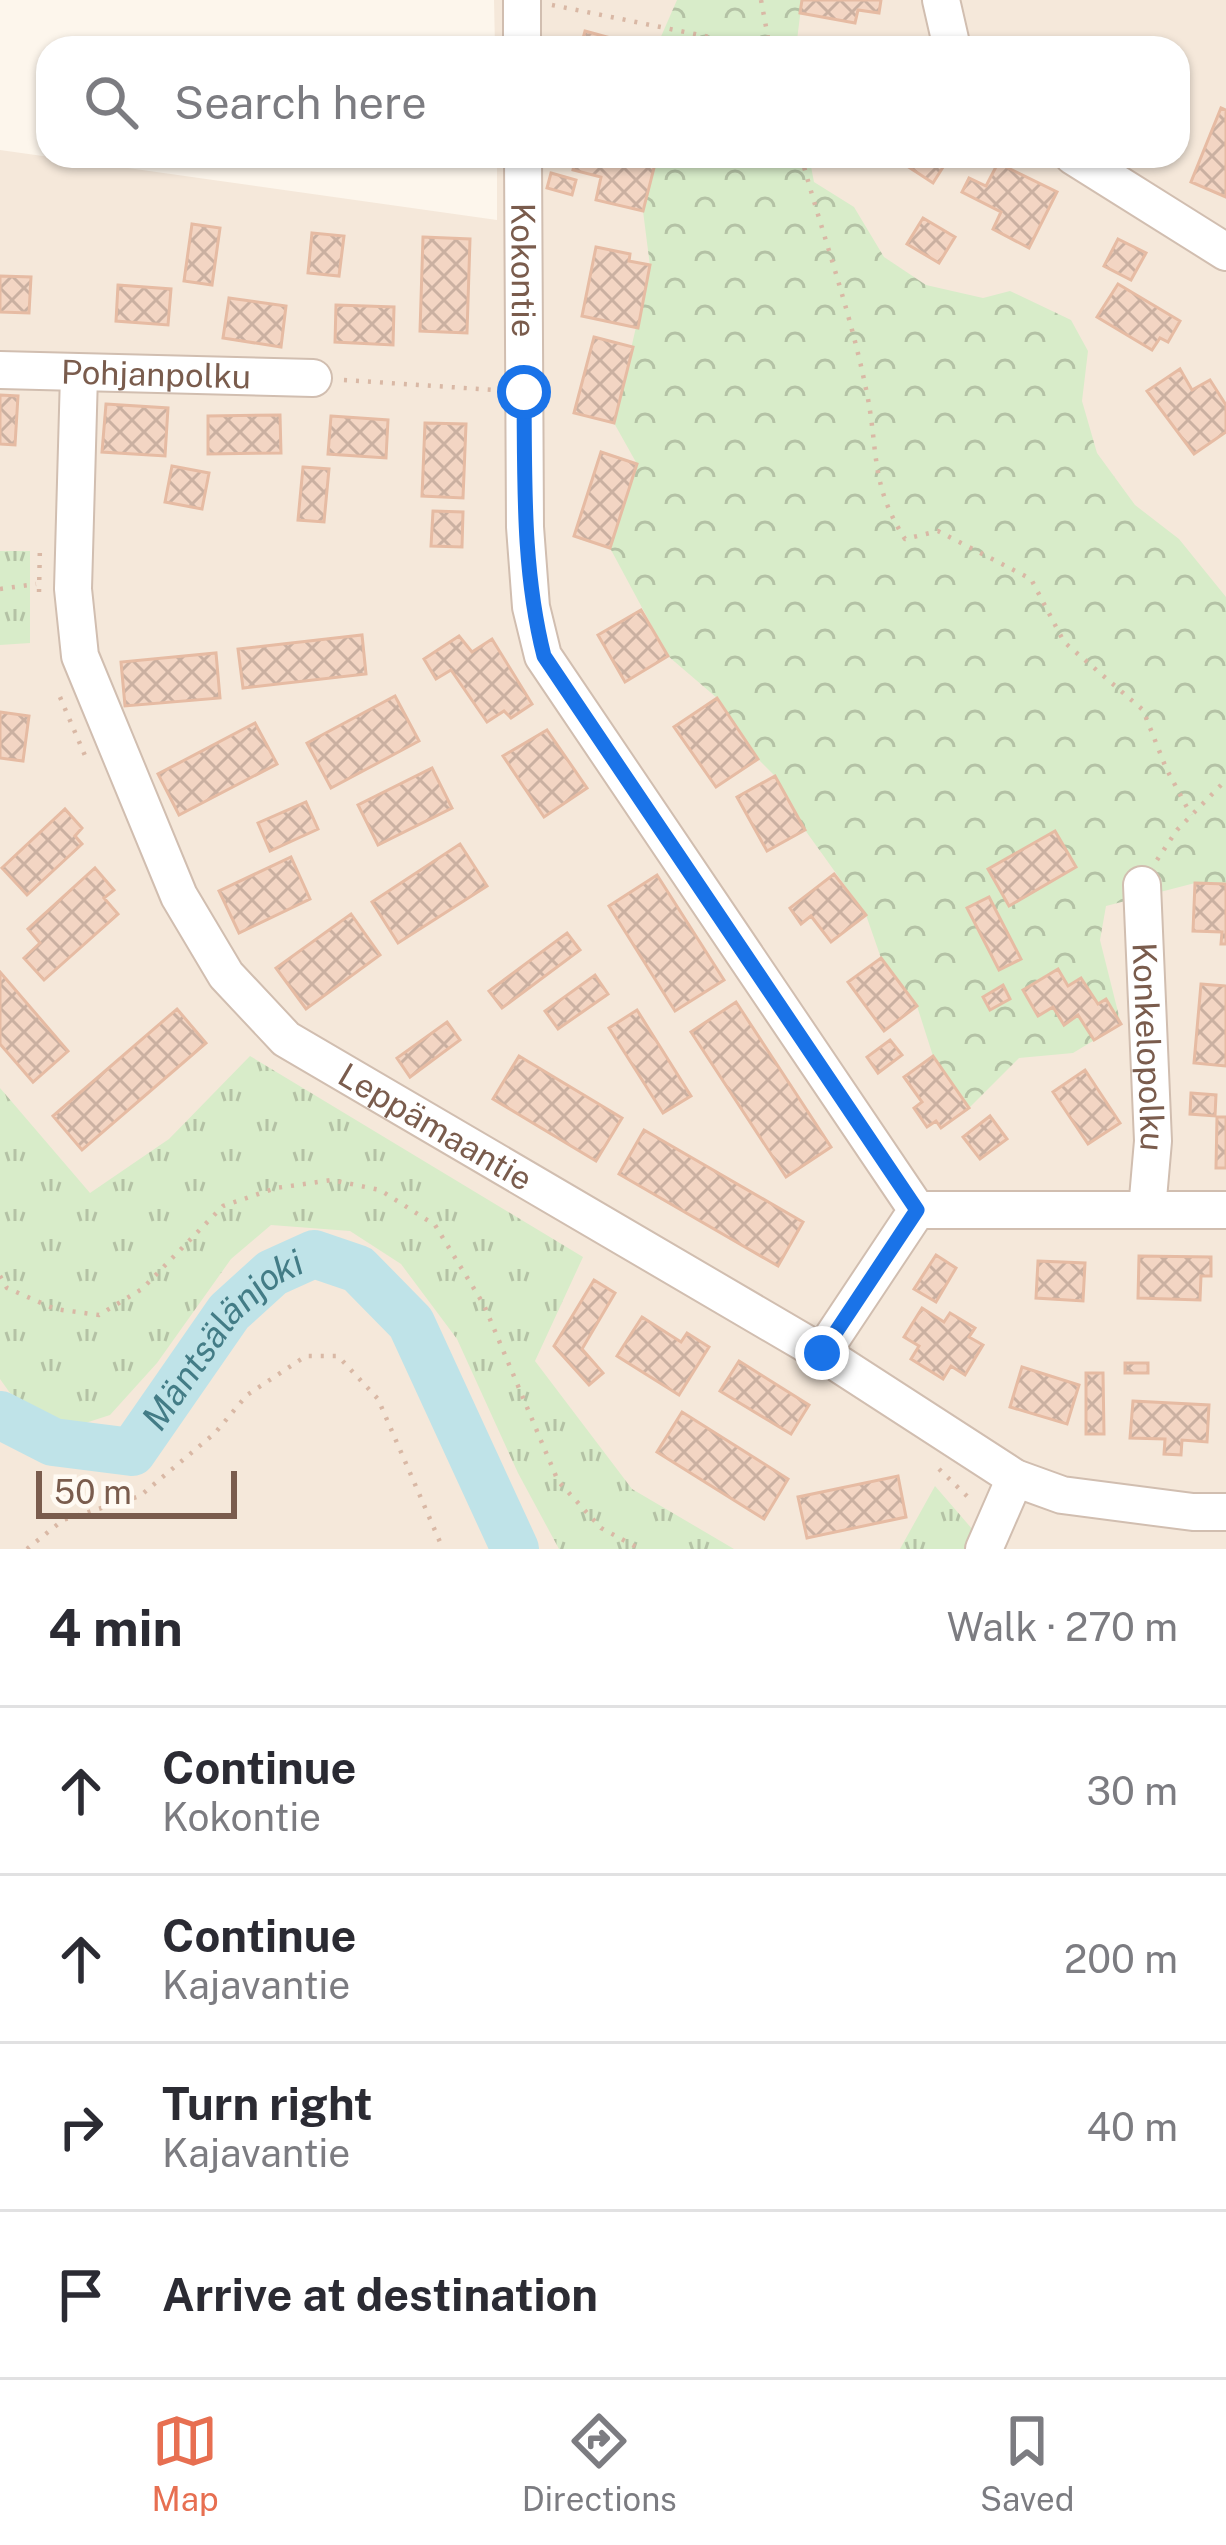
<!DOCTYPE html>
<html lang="en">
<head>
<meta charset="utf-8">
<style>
  :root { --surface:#fff; --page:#f7f7f7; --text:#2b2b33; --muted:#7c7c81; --line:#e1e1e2; --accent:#e76f51 }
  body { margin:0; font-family:"Public Sans",sans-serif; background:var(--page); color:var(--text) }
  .scale { position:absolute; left:36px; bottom:30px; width:201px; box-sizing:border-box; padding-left:12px; border:6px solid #7a5c4d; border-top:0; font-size:33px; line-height:42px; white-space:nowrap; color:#7a5c4d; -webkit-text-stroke:9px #fffaf3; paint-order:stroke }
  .stop { position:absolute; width:36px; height:36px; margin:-27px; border:9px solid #1a73e8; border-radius:50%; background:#fff }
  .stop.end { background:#1a73e8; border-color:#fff; box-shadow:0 3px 12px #0008 }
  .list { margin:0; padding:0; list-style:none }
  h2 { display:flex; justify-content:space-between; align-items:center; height:156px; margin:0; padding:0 48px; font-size:51px }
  h2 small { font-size:39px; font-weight:400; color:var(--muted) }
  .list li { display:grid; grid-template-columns:78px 1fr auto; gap:36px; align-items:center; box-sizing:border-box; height:168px; padding:0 48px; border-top:3px solid var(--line) }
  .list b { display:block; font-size:45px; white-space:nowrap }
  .list p { margin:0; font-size:39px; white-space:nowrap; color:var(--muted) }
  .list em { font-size:39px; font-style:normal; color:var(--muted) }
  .icon { flex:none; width:66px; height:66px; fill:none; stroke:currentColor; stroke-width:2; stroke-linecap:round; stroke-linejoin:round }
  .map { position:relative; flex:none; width:1226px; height:1549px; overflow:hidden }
  .search { position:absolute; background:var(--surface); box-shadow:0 3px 9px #0004; left:36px; right:36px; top:36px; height:132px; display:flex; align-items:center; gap:30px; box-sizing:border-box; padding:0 42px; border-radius:36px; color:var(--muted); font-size:45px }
  .sheet { height:828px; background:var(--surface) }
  nav { display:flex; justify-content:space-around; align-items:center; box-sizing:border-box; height:168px; border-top:3px solid var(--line); background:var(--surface); font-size:33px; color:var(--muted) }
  nav a { display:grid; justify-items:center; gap:6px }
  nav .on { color:var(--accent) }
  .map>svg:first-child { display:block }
</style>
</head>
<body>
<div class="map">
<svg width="1226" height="1549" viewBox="0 0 1226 1549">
  <defs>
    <pattern id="grass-tufts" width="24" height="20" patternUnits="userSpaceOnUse" patternTransform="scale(3)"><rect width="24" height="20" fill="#d8ecc9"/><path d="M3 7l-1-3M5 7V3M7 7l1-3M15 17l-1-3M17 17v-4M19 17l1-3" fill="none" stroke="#b4c2a5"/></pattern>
    <pattern id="forest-crowns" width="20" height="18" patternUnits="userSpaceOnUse" patternTransform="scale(3)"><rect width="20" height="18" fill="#d8ecc9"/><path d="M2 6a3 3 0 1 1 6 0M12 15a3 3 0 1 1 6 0" fill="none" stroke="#b4c2a5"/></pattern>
    <pattern id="building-cross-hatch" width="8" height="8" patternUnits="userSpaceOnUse" patternTransform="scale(3)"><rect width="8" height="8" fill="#f3d5c3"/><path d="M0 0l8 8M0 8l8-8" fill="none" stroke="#cab0a1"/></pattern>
  </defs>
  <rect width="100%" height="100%" fill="#fdf6ec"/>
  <!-- residential -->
  <path fill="#f5e8da" d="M494 0H1226V1549H0V150L497 220V156H1178V48H495Z"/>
  <!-- grass -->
  <path fill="url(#grass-tufts)" d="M0 551H30V643L0 645Z
    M250 1056 583 1257 535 1361 632 1489 734 1549H559L518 1473 457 1339 401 1264 350 1231 271 1225 231 1259 157 1363 110 1415 70 1428 10 1393 0 1379V1088L90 1193 169 1139Z
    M935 1486 973 1530 964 1549H900Z"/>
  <!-- forest -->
  <path fill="url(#forest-crowns)" d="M677 0H802L796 48H656Z
    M657 156H809L814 182 854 207 884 257 926 285 983 298 1010 291 1071 320 1088 351 1082 401 1097 453 1135 505 1179 539 1226 597V884L1195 883 1106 906 1100 940 1121 1024 1073 1053 1019 1058 969 1108 933 1056 917 1006 881 958 866 915 805 830 775 776 758 759 717 698 668 656 610 548 637 464 614 423 650 266 643 211Z"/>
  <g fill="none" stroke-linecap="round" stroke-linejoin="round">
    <!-- river -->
    <path stroke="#bfe3e8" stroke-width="48" id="s1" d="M0 1415 53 1442 132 1452 229 1312 272 1273 314 1254 358 1269 411 1323 515 1549"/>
  </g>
  <!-- building -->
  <path fill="url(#building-cross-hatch)" stroke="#e6bba3" stroke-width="3" d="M802 0H881L879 13 858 10 855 23 800 13Z
    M585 31 625 42 648 48H570L571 44 581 46Z
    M1221 108 1226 110V197L1191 182Z
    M576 156H657L643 211 596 200 601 177 573 170Z
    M905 156H904H950L933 183 901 162Z
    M998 163 1057 192 1029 248 993 229 1001 212 962 192 969 178 986 186Z
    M551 173 576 180 572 195 547 188Z
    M923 218 955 237 939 263 907 244Z
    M192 224 220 228 212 285 184 281Z
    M312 233 344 236 339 276 308 273Z
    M423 237 470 239 467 333 420 331Z
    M1118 239 1146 253 1131 280 1104 266Z
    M596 247 630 254 629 261 650 265 638 328 582 316Z
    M0 276 31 277 29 313 0 312Z
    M1118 284 1180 321 1168 342 1160 338 1152 350 1097 317Z
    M118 285 171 289 168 325 116 321Z
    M229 298 286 306 281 347 223 338Z
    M336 305 394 307 393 345 335 342Z
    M594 337 633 347 614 423 574 413Z
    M1180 369 1192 390 1210 380 1226 405V432L1194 454 1147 391Z
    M0 395 18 396 15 445 0 444Z
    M106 404 168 408 165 456 102 452Z
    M280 415 281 453 208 454V416Z
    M331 416 388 420 386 458 328 454Z
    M425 423 466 424 463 498 422 496Z
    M601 452 637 464 610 548 574 536Z
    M172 466 209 473 202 509 165 502Z
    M303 467 329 469 324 522 298 520Z
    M433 511 463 512 462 547 431 546Z
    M641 610 668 656 625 682 598 635Z
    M362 635 366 674 243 688 238 649Z
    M459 636 472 652 492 639 532 704 511 718 504 711 487 722 451 670 436 679 424 659Z
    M216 653 220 698 125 706 121 662Z
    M395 696 419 741 331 788 307 743Z
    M717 698 758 759 716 787 674 727Z
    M0 712 29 716 23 761 0 758Z
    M255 723 277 764 179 815 158 774Z
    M547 730 587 788 544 817 503 756Z
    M432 768 452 808 378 845 358 805Z
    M775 776 805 830 767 851 737 797Z
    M306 802 318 829 270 851 258 823Z
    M65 809 82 828 75 836 82 844 27 895 2 868Z
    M1055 831 1076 867 1009 906 988 869Z
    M460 844 487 886 398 943 372 902Z
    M291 857 310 899 239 933 219 891Z
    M95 868 114 890 104 898 118 914 44 980 24 958 40 943 28 929Z
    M834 874 866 915 831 942 811 916 801 924 790 908Z
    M657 875 724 980 675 1011 609 906Z
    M1195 883 1226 884V944H1221L1222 932 1193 931Z
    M989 897 1021 959 999 970 967 908Z
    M351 914 380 955 306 1009 276 968Z
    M567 933 580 950 502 1008 489 991Z
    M881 958 917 1006 884 1031 848 982Z
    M1058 969 1068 986 1081 978 1098 1004 1106 999 1121 1024 1094 1040 1078 1015 1064 1025 1053 1007 1038 1016 1023 990Z
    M0 972 68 1051 33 1082 0 1044Z
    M595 975 608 994 558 1029 545 1011Z
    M1201 984 1226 986V1066L1194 1063Z
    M1003 985 1010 999 990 1010 983 997Z
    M736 1002 831 1147 786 1177 691 1032Z
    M177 1009 206 1043 82 1150 53 1116Z
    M637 1010 691 1096 663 1113 609 1028Z
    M447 1022 460 1040 410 1077 397 1058Z
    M890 1040 902 1055 878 1073 867 1057Z
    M519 1056 622 1118 596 1161 493 1099Z
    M933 1056 969 1108 941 1128 936 1121 927 1127 914 1108 922 1102 904 1077Z
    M1085 1070 1120 1123 1088 1144 1053 1092Z
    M1191 1093 1216 1095 1215 1116 1190 1114Z
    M990 1116 1007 1139 980 1159 963 1137Z
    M1217 1117H1226V1168H1216Z
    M644 1130 803 1222 778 1266 619 1174Z
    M936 1255 956 1268 936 1302 914 1289Z
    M1139 1256 1211 1257V1276H1201L1200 1300 1138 1298Z
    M1038 1261 1085 1263 1083 1301 1036 1298Z
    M594 1280 615 1293 582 1349 603 1373 589 1385 554 1346Z
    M922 1308 944 1322 950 1313 975 1328 969 1337 983 1345 965 1375 951 1366 943 1379 911 1359 919 1346 904 1337Z
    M642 1317 681 1342 687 1333 709 1347 679 1395 617 1356Z
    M739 1361 809 1405 791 1434 720 1391Z
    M1125 1363H1148V1373H1125Z
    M1022 1367 1079 1385 1067 1424 1010 1407Z
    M1086 1373H1103L1104 1434H1086Z
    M1133 1401 1209 1405 1207 1442 1182 1440 1181 1455 1164 1454 1165 1439 1130 1438Z
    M682 1412 788 1479 764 1519 657 1452Z
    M898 1476 906 1517 807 1538 798 1497Z"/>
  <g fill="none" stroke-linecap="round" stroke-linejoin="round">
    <defs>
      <g id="minor">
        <path d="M522 0V48"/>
        <path d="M941 0 952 48"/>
        <path id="s2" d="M523 156 525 527 531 607 543 656 917 1210 822 1353"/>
        <path d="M1073 156 1226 252"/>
        <path id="s3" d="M0 370 313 378"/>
        <path id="s4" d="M79 375 73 589 80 656 179 896 226 975 286 1039 822 1353 1015 1478 1062 1495 1193 1512H1226"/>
        <path id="s5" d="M1142 885 1153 1141 1147 1210"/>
        <path d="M917 1210H1226"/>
        <path d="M984 1549 1015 1478"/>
      </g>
    </defs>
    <!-- minor casing -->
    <use href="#minor" stroke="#d1beb0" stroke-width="40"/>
    <!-- path -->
    <path stroke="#d9b8a5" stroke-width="4.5" stroke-dasharray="3 9" stroke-linecap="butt" d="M761 0 770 48
      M552 5 764 48
      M801 156C822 233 850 310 866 389 879 449 869 483 905 539L938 531 1031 579 1064 642 1143 710 1166 768 1191 815
      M344 380 495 390
      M0 589 36 584
      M39 592 40 544
      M60 697 86 758
      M1157 860 1177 830 1226 780
      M0 1276 7 1288 55 1309 99 1315 142 1289 223 1206 276 1188 332 1180 380 1190 435 1225 484 1305 558 1481 601 1528 640 1549
      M939 1469 970 1499
      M27 1549 63 1520 140 1496 215 1433 247 1395 306 1356H338L378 1399 443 1549"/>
    <!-- minor -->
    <use href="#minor" stroke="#fff" stroke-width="36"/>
  </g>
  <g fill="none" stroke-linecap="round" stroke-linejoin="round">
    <!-- route -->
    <path stroke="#1a73e8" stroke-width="15" d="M524 392C525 481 522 569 544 656L917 1210 822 1353"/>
  </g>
  <g text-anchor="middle" stroke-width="10" stroke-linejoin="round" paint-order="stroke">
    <!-- street labels -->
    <g font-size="33" fill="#7a5c4d" stroke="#fffaf3">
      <text dy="12" stroke="none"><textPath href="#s2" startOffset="114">Kokontie</textPath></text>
      <text dy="12" stroke="none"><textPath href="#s3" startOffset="156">Pohjanpolku</textPath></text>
      <text dy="12" stroke="none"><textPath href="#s5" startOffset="162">Konkelopolku</textPath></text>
      <text dy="12" stroke="none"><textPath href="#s4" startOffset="894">Leppämaantie</textPath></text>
    </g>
    <!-- water labels -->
    <g font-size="36" font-style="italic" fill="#437c86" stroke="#fffaf3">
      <text dy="13" stroke="none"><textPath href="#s1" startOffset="285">Mäntsälänjoki</textPath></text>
    </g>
  </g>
</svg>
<div class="scale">50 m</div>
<div class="stop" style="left:524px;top:392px"></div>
<div class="stop end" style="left:822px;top:1353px"></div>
<div class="search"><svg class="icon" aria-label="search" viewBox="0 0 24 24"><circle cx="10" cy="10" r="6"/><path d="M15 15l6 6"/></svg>Search here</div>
</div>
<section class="sheet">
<h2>4 min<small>Walk · 270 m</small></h2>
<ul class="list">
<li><svg class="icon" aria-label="ahead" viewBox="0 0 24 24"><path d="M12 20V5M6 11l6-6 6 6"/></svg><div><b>Continue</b><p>Kokontie</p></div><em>30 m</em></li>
<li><svg class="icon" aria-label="ahead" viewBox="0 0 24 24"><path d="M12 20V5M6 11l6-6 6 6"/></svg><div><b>Continue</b><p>Kajavantie</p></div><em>200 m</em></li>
<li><svg class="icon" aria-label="right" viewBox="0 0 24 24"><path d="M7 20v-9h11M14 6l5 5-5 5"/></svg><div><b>Turn right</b><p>Kajavantie</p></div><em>40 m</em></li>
<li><svg class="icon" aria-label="arrive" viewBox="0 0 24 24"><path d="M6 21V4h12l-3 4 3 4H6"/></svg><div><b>Arrive at destination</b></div></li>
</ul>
</section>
<nav>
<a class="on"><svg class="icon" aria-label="map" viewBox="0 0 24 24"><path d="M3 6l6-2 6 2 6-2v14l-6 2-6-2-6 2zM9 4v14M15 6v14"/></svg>Map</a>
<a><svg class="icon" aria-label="directions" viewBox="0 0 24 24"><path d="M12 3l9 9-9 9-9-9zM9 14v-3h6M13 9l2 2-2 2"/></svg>Directions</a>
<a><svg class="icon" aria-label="saved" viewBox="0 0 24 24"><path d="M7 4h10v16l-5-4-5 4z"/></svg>Saved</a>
</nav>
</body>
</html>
